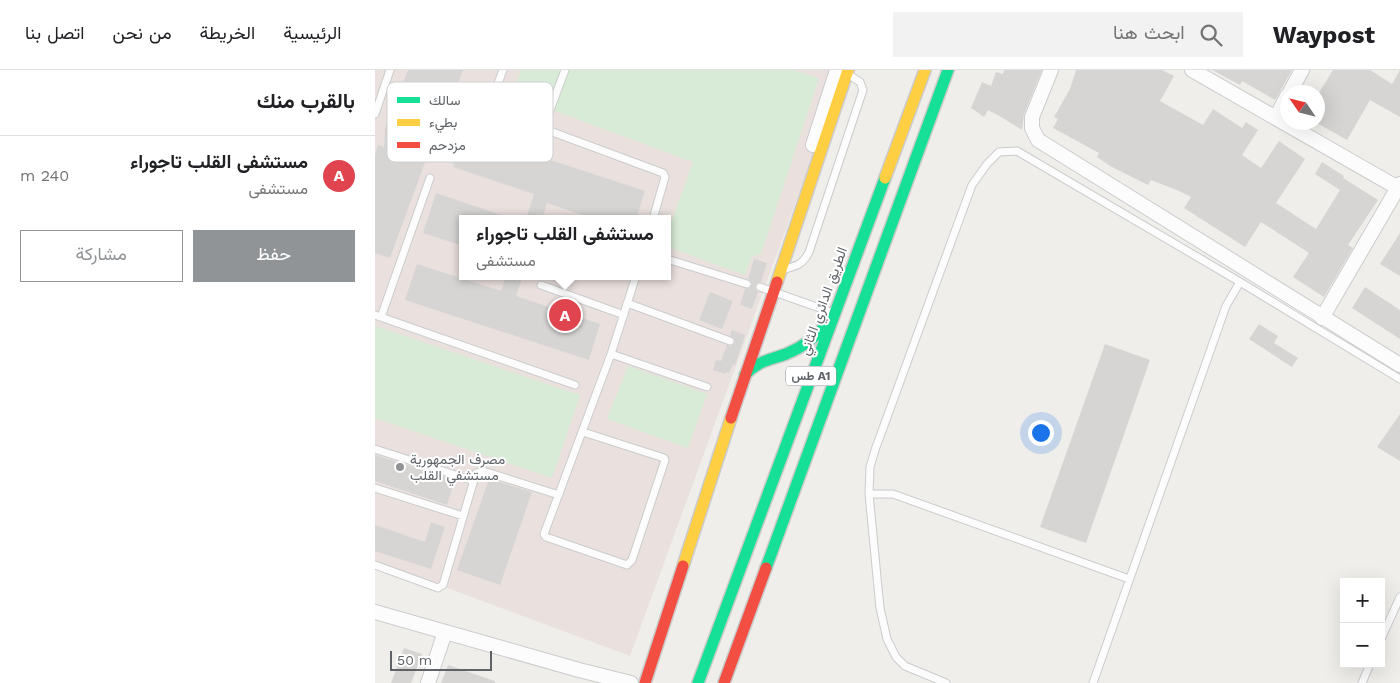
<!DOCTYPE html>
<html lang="ar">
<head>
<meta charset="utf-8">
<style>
  :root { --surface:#fff; --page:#f2f2f2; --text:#202124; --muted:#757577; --line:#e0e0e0; --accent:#919496 }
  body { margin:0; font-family:"Work Sans",Vazirmatn,sans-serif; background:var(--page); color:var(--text); direction:rtl }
  .controls { position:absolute; right:15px; bottom:15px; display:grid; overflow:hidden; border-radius:0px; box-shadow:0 5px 20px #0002 }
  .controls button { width:45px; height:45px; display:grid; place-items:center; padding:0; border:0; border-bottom:1px solid var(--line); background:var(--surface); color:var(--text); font:25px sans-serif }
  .compass { position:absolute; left:905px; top:15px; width:45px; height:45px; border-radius:50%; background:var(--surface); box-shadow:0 5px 20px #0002; rotate:305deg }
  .scale { position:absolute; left:15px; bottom:12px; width:102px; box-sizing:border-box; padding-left:5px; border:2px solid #5f6368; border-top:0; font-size:14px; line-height:18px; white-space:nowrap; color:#5f6368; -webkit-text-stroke:4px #fff; paint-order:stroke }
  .you { position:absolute; left:665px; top:362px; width:18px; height:18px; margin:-12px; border:4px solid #fff; border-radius:50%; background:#1a73e8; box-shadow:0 0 0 8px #1a73e833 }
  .badge { display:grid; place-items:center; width:32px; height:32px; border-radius:50%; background:var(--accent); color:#fff; font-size:16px; font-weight:700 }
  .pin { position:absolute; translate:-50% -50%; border:2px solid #fff; box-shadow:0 1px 5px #0006 }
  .popup { position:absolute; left:84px; top:145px; width:212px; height:65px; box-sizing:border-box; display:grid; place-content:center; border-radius:0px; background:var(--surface); filter:drop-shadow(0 1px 4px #0005); font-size:16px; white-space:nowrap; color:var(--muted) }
  .popup b { font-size:19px; color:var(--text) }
  .popup::after { content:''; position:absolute; left:50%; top:100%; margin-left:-10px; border:10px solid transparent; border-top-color:var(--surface) }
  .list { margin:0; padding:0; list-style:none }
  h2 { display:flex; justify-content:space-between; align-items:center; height:65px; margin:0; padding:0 20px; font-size:21px }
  h2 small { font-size:16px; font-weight:400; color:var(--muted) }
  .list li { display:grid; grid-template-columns:32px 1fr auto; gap:15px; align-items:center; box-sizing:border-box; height:80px; padding:0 20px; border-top:1px solid var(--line) }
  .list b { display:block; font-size:19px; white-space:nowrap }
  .list p { margin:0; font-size:16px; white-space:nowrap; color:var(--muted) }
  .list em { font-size:16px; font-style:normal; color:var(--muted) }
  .actions { display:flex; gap:10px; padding:15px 20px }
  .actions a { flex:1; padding:11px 0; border:1px solid var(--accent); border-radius:0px; text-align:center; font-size:18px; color:var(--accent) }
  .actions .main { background:var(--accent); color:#fff }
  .icon { flex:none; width:28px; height:28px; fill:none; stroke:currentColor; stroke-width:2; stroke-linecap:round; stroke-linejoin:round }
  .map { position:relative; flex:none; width:1025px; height:613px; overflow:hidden; direction:ltr }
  header { display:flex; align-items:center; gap:30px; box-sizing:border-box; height:70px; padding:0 25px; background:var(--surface); border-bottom:1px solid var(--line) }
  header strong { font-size:24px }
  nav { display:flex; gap:28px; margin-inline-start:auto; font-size:18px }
  .search { width:350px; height:45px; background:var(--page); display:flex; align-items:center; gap:12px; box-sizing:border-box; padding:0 18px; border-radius:0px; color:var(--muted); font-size:19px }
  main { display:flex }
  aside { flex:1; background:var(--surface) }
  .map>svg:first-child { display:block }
</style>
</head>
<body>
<header>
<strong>Waypost</strong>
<div class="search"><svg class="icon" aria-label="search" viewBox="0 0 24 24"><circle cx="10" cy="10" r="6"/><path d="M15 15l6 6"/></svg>ابحث هنا</div>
<nav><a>الرئيسية</a><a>الخريطة</a><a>من نحن</a><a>اتصل بنا</a></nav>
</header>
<main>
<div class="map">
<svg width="1025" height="613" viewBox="0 0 1025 613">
  <rect width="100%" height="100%" fill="#efeeea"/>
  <!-- medical -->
  <path fill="#eae0de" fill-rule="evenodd" d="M0 0H469L255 586 0 491ZM88 149H292V206H88Z"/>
  <!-- green -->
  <path fill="#d8ebd6" d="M146 0H418L444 8 386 184 377 186 370 205 293 177V161L318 92 137 25Z
    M0 256 205 325 177 408 0 348Z
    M253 296 332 324 313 378 232 349Z"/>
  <!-- building -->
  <path fill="#d6d5d3" d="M33 0H88L73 41 92 48 87 61 270 121 261 149H219L172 133 167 149H151L159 124 78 97 79 94 53 84 15 188 0 183V85L3 75 9 77 10 58Z
    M629 0H667L649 44 647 60 626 47 613 40 609 47 596 38 607 12 616 16 621 2 628 4Z
    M701 0H787L799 6 785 31 828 55 838 39 867 58 871 52 883 60 867 85 886 98 904 71 930 89 901 133 941 159 965 120 940 104 947 92 969 106 968 108 1003 130 973 175 978 178 949 227 918 207 934 183 886 152 870 177 809 138 816 127 804 121 776 110 773 115 735 96 722 87 724 83 678 58 683 49 679 47 695 19Z
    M837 0H917L900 30 867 11 865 15Z
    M958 0H995L1017 14 1025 0V47L995 30 972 70 942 53V26Z
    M61 123 132 147 131 149H88V176L48 163Z
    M1025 163V206L1005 194Z
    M379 189 392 193 386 212 382 213 380 216 381 220 383 222 377 239 365 235 370 219 375 218 377 215 376 211 373 209Z
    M42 194 126 221 131 206H148L141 226 225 254 214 290 30 230Z
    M990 217 1025 240V269L977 238Z
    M335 222 358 231 347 259 324 250Z
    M884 254 903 266 899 273 923 288 917 297 874 269Z
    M357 260 370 265 360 295 358 294 354 303 351 302 350 304 338 300 341 290 346 291 352 275 356 276 360 273 359 268 355 265Z
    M730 274 775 290 711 473 665 457Z
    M1025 344V391L1002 377Z
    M0 385 80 410 72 435 0 411Z
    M114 409 157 422 125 515 82 500Z
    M56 452 70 457 56 499 0 481V455L50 472Z
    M29 578 47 584 36 613H16Z
    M73 595 120 611V613H66Z"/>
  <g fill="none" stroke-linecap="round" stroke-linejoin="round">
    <defs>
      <path id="lane" d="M128 0 116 32V37L118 40 288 103 290 107 278 149
        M0 44 15 0
        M168 59 190 0
        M292 189 372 214
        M410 199C422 196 428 194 434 182L488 20 485 12 474 5
        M166 215 249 245
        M385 217 456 242
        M252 233 355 271
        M0 245 200 315
        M6 247 55 108
        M236 284 332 317
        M208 362 289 388 290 390 257 490 252 495 171 467 169 464 236 284 261 206
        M0 379 99 411
        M0 418 88 446
        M494 424H518L754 509
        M0 495 63 518 68 515 101 403 108 401 184 425
        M1006 569 1025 527
        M571 613 530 596 521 587 512 569 505 538 494 424 495 397 500 380 597 115 612 94 624 82 642 81 865 212 1025 309
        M718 613 851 236 865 212
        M987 613 995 594"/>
      <path id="street" d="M676 0 657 47V58L663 70 1025 295
        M817 0 1023 118
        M915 22 927 0
        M901 48 912 26
        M438 75 462 0
        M947 248 1025 114
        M0 542 204 600 256 613
        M53 613 70 562"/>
      <path id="fast" d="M370 305C382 291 395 290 411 284 428 277 443 266 454 251
        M391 498 573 0
        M323 613 510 108"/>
      <path id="slow" d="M510 108 550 0
        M402 212 473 0
        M308 496 356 348"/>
      <path id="jam" d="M356 348 402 212
        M270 613 308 496
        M349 613 391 498"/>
    </defs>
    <!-- lane casing -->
    <use href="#lane" stroke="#cbcccc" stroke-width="9"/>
    <!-- street casing -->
    <use href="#street" stroke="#cbcccc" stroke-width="16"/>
    <!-- fast casing -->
    <use href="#fast" stroke="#cacacb" stroke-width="14"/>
    <!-- slow casing -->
    <use href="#slow" stroke="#cacacb" stroke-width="14"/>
    <!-- jam casing -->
    <use href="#jam" stroke="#cacacb" stroke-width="14"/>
    <!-- lane -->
    <use href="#lane" stroke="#fdfcfc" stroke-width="7"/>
    <!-- street -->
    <use href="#street" stroke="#fdfcfc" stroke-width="14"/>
    <!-- fast -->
    <use href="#fast" stroke="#16e098" stroke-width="11"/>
    <!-- slow -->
    <use href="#slow" stroke="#ffcf43" stroke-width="11"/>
    <!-- jam -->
    <use href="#jam" stroke="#f24e42" stroke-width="11"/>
  </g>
  <!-- markers -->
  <circle fill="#919496" stroke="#fff" stroke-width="2" cx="25" cy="397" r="5"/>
  <g text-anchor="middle" stroke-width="4" stroke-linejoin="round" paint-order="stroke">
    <!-- shield labels -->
    <rect fill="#fff" stroke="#8f9295" stroke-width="1" x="411" y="296.5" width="50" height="19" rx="4"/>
    <g font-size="12" font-weight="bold" fill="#5f6368">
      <text x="436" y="310">طس A1</text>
    </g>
    <!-- street labels -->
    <g font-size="14" fill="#5f6368" stroke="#fff">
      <text transform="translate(448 231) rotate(-70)" y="5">الطريق الدائري الثاني</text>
    </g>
    <!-- poi labels -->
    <g font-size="14" fill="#5f6368" stroke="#fff" text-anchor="start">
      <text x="35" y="394">مصرف الجمهورية<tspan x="35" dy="16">مستشفي القلب</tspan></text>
    </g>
  </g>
  <!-- legend -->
  <rect x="12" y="12" width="166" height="80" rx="8" fill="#fff" stroke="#cfd0d2" stroke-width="1"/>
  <rect x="22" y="27" width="23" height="6" fill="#16e098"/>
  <rect x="22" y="49" width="23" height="7" fill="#ffcf43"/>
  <rect x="22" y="72" width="23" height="6" fill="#f24e42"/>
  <g font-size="14" fill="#5f6368">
    <text x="54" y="35">سالك</text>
    <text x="54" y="57">بطيء</text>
    <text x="54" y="80">مزدحم</text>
  </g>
</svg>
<div class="controls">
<button>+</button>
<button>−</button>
</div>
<svg class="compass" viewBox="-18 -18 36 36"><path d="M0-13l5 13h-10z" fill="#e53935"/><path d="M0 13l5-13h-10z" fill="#757577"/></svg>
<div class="scale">50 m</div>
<div class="you"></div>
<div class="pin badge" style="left:190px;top:245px;background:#e0444e">A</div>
<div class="popup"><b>مستشفى القلب تاجوراء</b>مستشفى</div>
</div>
<aside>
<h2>بالقرب منك<small></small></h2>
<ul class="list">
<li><span class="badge" style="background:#e0444e">A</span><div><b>مستشفى القلب تاجوراء</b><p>مستشفى</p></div><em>240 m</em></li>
</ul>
<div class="actions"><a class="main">حفظ</a><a>مشاركة</a></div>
</aside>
</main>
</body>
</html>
